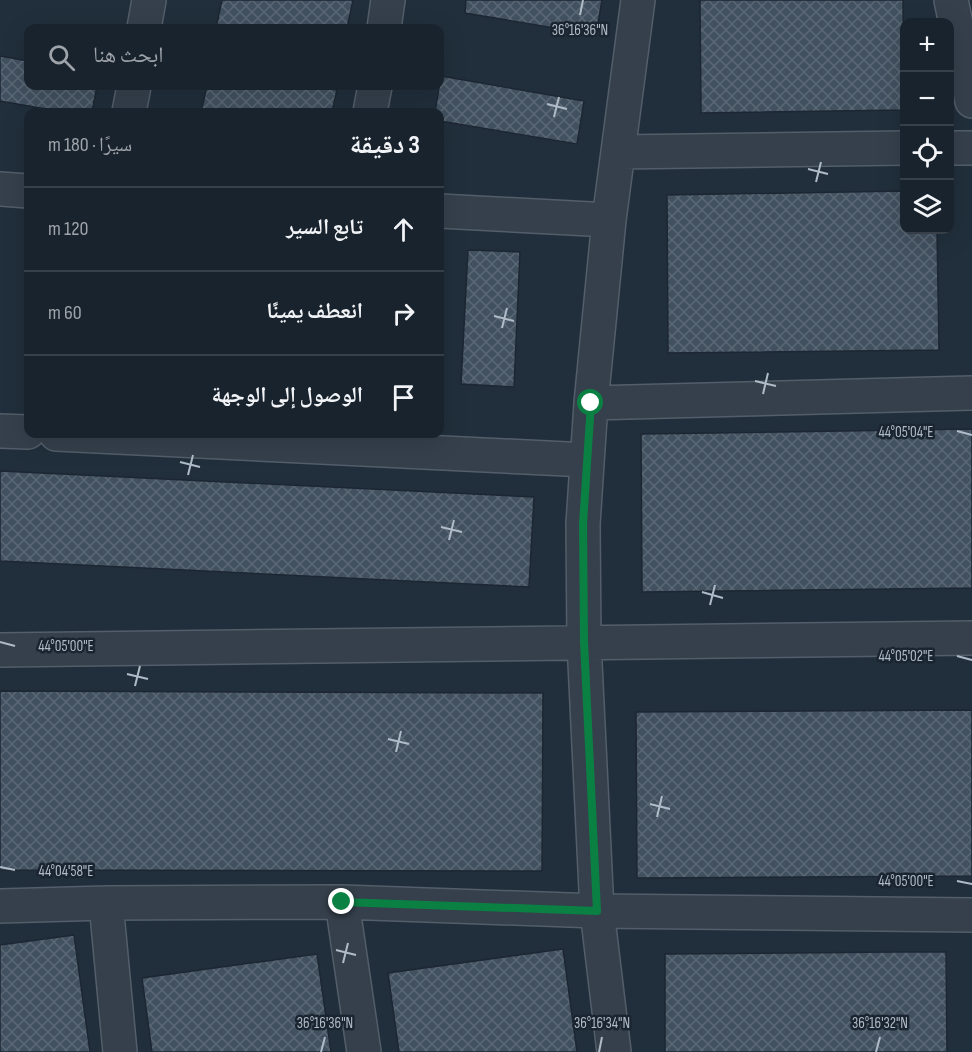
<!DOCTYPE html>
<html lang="ar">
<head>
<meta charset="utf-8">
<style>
  :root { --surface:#19232d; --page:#262f39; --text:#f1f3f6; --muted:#9fa4aa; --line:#374049 }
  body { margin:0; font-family:"Sofia Sans Condensed","Noto Naskh Arabic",sans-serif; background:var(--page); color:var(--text); direction:rtl }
  .controls { position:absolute; right:18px; top:18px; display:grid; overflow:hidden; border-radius:12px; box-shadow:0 6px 24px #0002 }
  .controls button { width:54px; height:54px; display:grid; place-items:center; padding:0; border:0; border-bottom:2px solid var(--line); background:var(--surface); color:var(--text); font:30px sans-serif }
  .stop { position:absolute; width:18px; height:18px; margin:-14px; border:4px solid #0b8043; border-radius:50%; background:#fff }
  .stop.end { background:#0b8043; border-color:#fff; box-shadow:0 2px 6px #0008 }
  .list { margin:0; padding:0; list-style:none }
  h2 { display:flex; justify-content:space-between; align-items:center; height:78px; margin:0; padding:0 24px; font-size:26px }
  h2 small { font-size:20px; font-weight:400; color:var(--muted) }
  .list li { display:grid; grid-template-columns:39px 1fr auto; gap:18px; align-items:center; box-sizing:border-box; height:84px; padding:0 24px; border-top:2px solid var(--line) }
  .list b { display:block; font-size:22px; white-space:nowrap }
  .list em { font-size:20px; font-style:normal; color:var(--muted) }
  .icon { flex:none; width:33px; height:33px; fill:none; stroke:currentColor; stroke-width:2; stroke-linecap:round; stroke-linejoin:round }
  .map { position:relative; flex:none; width:972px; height:1052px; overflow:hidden; direction:ltr }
  .search { position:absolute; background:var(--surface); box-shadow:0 6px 24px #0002; left:24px; top:24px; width:420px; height:66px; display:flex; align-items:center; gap:15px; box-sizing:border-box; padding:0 21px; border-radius:12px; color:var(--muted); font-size:22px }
  .panel { position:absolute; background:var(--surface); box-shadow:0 6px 24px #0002; left:24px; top:108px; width:420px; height:330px; border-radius:12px; direction:rtl }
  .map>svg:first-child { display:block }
</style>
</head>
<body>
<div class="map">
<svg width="972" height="1052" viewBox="0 0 972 1052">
  <defs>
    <pattern id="building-cross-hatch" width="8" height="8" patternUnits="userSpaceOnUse" patternTransform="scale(1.5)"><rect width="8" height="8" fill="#425160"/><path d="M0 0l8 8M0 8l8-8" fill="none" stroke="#5b6875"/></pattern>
  </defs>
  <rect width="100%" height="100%" fill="#212f3c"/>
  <!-- building -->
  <path fill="url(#building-cross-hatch)" stroke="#1d2733" stroke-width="1.5" d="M222 0H353L347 28H216Z
    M466 0H602L596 35 465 13Z
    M700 0H903L904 110 701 113Z
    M0 56 28 61V86H97L92 112H63L0 101Z
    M441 76 584 101 577 144 440 121V112H435Z
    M207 86H315L337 90 332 112H201Z
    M904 191V230H937L939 350 668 353 667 195Z
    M468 250 520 252 514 387 461 384Z
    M972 429V588L642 592 641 434Z
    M0 471 534 497 529 587 0 561Z
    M0 691 543 693 542 871 0 870Z
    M972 710V876L637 878 636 712Z
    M74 935 90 1052H0V945Z
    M563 949 577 1052H399L388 973Z
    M895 952H946L947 1052H665V954Z
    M317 954 331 1052H152L142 978Z"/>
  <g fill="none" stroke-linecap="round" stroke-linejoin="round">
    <defs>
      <path id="minor" d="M951 0 972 101
        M144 28 149 0
        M384 28 388 0
        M129 112 134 86
        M370 112 375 86
        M950 148H972
        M618 152 904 148
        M0 189 28 191
        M440 211 609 220
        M591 403 972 393
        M0 431 28 432
        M56 434 587 460
        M0 650 972 638
        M342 902 364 1052
        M106 903 120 1052
        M0 906 106 903 342 902 597 911 972 915
        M614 1052 597 911 584 642 583 524 591 403 609 220 638 0"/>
    </defs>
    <!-- minor casing -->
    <use href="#minor" stroke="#535e6a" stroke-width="36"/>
    <!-- minor -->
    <use href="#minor" stroke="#35404c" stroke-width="33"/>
  </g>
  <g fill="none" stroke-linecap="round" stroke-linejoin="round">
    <!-- route -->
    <path stroke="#0b8043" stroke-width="8" d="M342 902 597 911 584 642 583 524 591 403"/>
  </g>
  <!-- ticks -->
  <path fill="none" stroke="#b0bbc8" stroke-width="2" d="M580 15 583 0M547 104 567 109M554 117 559 97M808 169 828 174M816 182 821 162M494 316 514 321M502 328 507 308M755 381 776 386M763 394 768 373M957 431 972 435M180 462 200 467M188 475 193 455M441 527 462 532M449 540 454 520M702 592 723 598M710 605 715 585M0 642 15 646M957 656 972 660M127 674 148 679M135 686 140 666M388 739 409 744M396 752 401 731M650 804 670 809M657 817 662 796M0 867 15 870M957 881 972 884M336 950 356 955M343 963 348 943M321 1052 325 1037M599 1052 602 1037M876 1052 880 1037"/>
  <g font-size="15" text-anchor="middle" fill="#b0bbc8" stroke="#1b2531" stroke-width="5" stroke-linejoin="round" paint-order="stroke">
    <text x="580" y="35">36°16'36"N</text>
    <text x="906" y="437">44°05'04"E</text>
    <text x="66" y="651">44°05'00"E</text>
    <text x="906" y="661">44°05'02"E</text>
    <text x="66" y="876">44°04'58"E</text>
    <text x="906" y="886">44°05'00"E</text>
    <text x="325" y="1028">36°16'36"N</text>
    <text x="602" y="1028">36°16'34"N</text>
    <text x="880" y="1028">36°16'32"N</text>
  </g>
</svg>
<div class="controls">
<button>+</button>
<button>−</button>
<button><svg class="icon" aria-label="locate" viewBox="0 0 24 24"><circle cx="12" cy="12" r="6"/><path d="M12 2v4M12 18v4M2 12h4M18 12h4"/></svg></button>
<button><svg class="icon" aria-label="layers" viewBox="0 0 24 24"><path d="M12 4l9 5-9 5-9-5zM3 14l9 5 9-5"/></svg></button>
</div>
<div class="stop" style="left:591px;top:403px"></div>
<div class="stop end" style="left:342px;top:902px"></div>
<div class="search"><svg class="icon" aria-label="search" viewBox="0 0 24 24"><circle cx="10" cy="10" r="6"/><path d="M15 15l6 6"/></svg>ابحث هنا</div>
<section class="panel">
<h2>3 دقيقة<small>سيرًا · 180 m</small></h2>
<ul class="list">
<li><svg class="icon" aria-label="ahead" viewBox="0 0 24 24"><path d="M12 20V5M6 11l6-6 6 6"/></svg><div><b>تابع السير</b></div><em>120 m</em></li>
<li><svg class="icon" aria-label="right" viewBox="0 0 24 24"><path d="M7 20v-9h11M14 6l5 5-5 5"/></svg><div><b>انعطف يمينًا</b></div><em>60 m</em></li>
<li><svg class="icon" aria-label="arrive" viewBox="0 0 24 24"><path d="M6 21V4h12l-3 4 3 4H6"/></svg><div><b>الوصول إلى الوجهة</b></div></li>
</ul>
</section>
</div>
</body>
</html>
